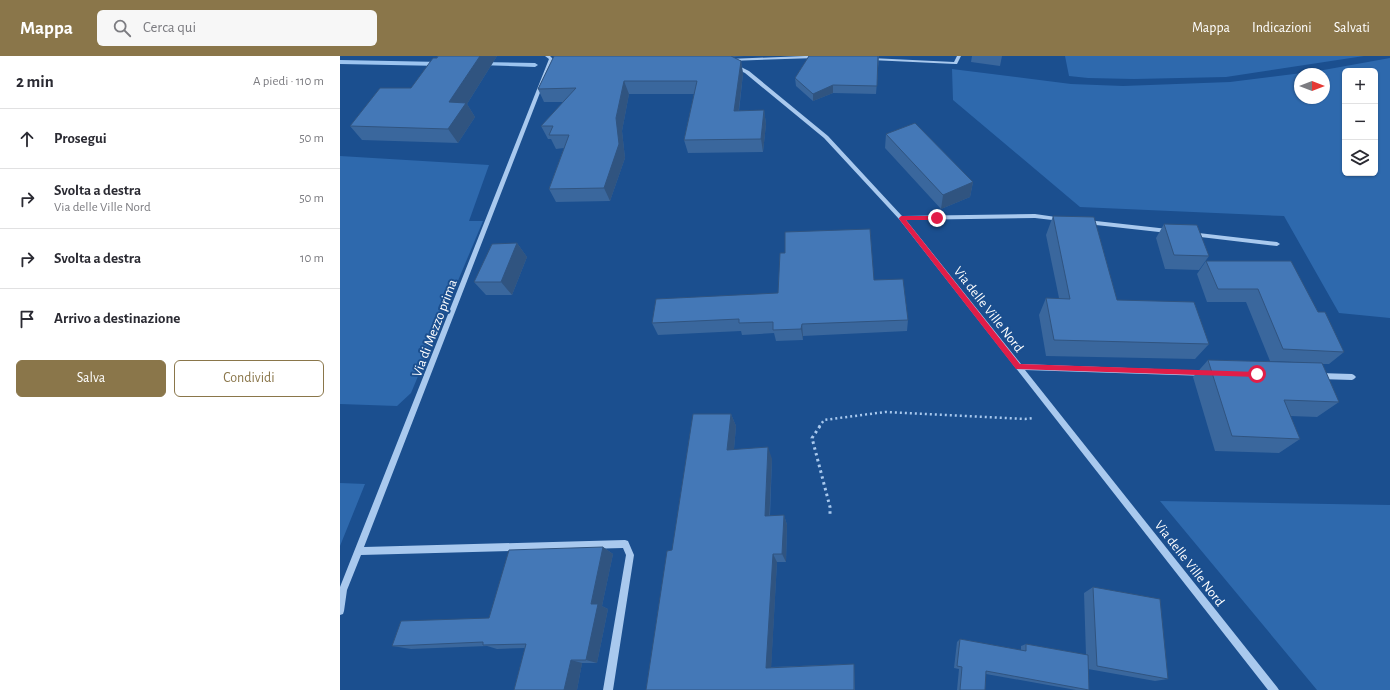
<!DOCTYPE html>
<html lang="it">
<head>
<meta charset="utf-8">
<style>
	:root { --surface:#fff; --page:#f7f7f7; --text:#2b2b33; --muted:#7c7c81; --line:#e1e1e2; --accent:#8a764a }
	body { margin:0; font-family:"Alegreya Sans",sans-serif; background:var(--page); color:var(--text) }
	.controls { position:absolute; right:12px; top:12px; display:grid; overflow:hidden; border-radius:6px; box-shadow:0 1px 3px #0004 }
	.controls button { width:36px; height:36px; display:grid; place-items:center; padding:0; border:0; border-bottom:1px solid var(--line); background:var(--surface); color:var(--text); font:20px sans-serif }
	.compass { position:absolute; left:954px; top:12px; width:36px; height:36px; border-radius:50%; background:var(--surface); box-shadow:0 1px 3px #0004; rotate:90deg }
	.stop { position:absolute; width:12px; height:12px; margin:-9px; border:3px solid #e11d48; border-radius:50%; background:#fff }
	.stop.end { background:#e11d48; border-color:#fff; box-shadow:0 1px 4px #0008 }
	.list { margin:0; padding:0; list-style:none }
	h2 { display:flex; justify-content:space-between; align-items:center; height:52px; margin:0; padding:0 16px; font-size:17px }
	h2 small { font-size:13px; font-weight:400; color:var(--muted) }
	.list li { display:grid; grid-template-columns:26px 1fr auto; gap:12px; align-items:center; box-sizing:border-box; height:60px; padding:0 16px; border-top:1px solid var(--line) }
	.list b { display:block; font-size:15px; white-space:nowrap }
	.list p { margin:0; font-size:13px; white-space:nowrap; color:var(--muted) }
	.list em { font-size:13px; font-style:normal; color:var(--muted) }
	.actions { display:flex; gap:8px; padding:12px 16px }
	.actions a { flex:1; padding:9px 0; border:1px solid var(--accent); border-radius:6px; text-align:center; font-size:14px; color:var(--accent) }
	.actions .main { background:var(--accent); color:#fff }
	.icon { flex:none; width:22px; height:22px; fill:none; stroke:currentColor; stroke-width:2; stroke-linecap:round; stroke-linejoin:round }
	.map { position:relative; flex:none; width:1050px; height:634px; overflow:hidden }
	header { display:flex; align-items:center; gap:24px; box-sizing:border-box; height:56px; padding:0 20px; background:var(--accent); color:#fff }
	header strong { font-size:19px }
	nav { display:flex; gap:22px; margin-inline-start:auto; font-size:14px }
	.search { width:280px; height:36px; background:var(--page); display:flex; align-items:center; gap:10px; box-sizing:border-box; padding:0 14px; border-radius:6px; color:var(--muted); font-size:15px }
	main { display:flex }
	aside { flex:1; background:var(--surface) }
	.map>svg:first-child { display:block }
	.green { fill:#2e69ad; fill-rule:evenodd }
	.lines { fill:none; stroke-linecap:round; stroke-linejoin:round }
	.stream { fill:#9cc4f0; fill-rule:evenodd }
	.path-far1 { stroke:#a9c9ee; stroke-width:2.5; stroke-dasharray:2 3; stroke-linecap:butt }
	.path { stroke:#a9c9ee; stroke-width:3; stroke-dasharray:2.5 3.5; stroke-linecap:butt }
	.minor { fill:#a9c9ee; fill-rule:evenodd }
	.wall { fill:#3a679d }
	.shaded-wall { fill:#305480 }
	.building { fill:#4478b7; stroke:#305480 }
	.route { fill:#e11d48 }
	.labels { text-anchor:middle; stroke-width:4; stroke-linejoin:round; paint-order:stroke }
	.street-label { font-size:14px; fill:#fff; stroke:#1b4f8f }
</style>
</head>
<body>
<header>
<strong>Mappa</strong>
<div class="search"><svg class="icon" aria-label="search" viewBox="0 0 24 24"><circle cx="10" cy="10" r="6"/><path d="M15 15l6 6"/></svg>Cerca qui</div>
<nav><a>Mappa</a><a>Indicazioni</a><a>Salvati</a></nav>
</header>
<main>
<aside>
<h2>2 min<small>A piedi · 110 m</small></h2>
<ul class="list">
<li><svg class="icon" aria-label="ahead" viewBox="0 0 24 24"><path d="M12 20V5M6 11l6-6 6 6"/></svg><div><b>Prosegui</b></div><em>50 m</em></li>
<li><svg class="icon" aria-label="right" viewBox="0 0 24 24"><path d="M7 20v-9h11M14 6l5 5-5 5"/></svg><div><b>Svolta a destra</b><p>Via delle Ville Nord</p></div><em>50 m</em></li>
<li><svg class="icon" aria-label="right" viewBox="0 0 24 24"><path d="M7 20v-9h11M14 6l5 5-5 5"/></svg><div><b>Svolta a destra</b></div><em>10 m</em></li>
<li><svg class="icon" aria-label="arrive" viewBox="0 0 24 24"><path d="M6 21V4h12l-3 4 3 4H6"/></svg><div><b>Arrivo a destinazione</b></div></li>
</ul>
<div class="actions"><a class="main">Salva</a><a>Condividi</a></div>
</aside>
<div class="map">
<svg width="1050" height="634" viewBox="0 0 1050 634">
	<rect width="100%" height="100%" fill="#1b4f8f"/>
	<path class="green" d="M 725,0 L 1024,0 L 886,21 L 794,23 L 748,22 L 729,20 Z
		M 1050,2 L 1050,262 L 999,257 L 944,160 L 740,151 L 613,44 L 612,13 L 731,28 L 783,30 L 890,26 L 978,15 ZM 1005,15 L 1035,15 L 1035,117 L 1005,117 ZM 960,18 L 984,18 L 984,42 L 960,42 Z
		M 0,100 L 149,109 L 129,165 L 143,165 L 71,337 L 57,350 L 0,348 Z
		M 0,427 L 25,428 L 0,490 Z
		M 820,445 L 1050,449 L 1050,634 L 977,634 Z"/>
	<g class="lines">
		<path class="stream" d="M 0,4 L 102,6 L 105,8 L 102,10 L 0,8 Z
			M 140,6 L 195,7 L 198,9 L 195,11 L 138,9 L 138,7 Z"/>
		<path class="path-far1" d="M 479,371 L 484,364 L 545,356 L 685,363 L 694,362"/>
		<path class="path" d="M 480,370 L 472,382 L 490,451 L 490,461"/>
		<path class="minor" d="M 205,0 L 210,0 L 213,3 L 24,491 L 285,484 L 288,485 L 294,499 L 273,634 L 263,634 L 286,499 L 283,492 L 21,499 L 7,534 L 4,555 L 3,558 L 0,559 L 0,531 L 209,3 Z
			M 465,0 L 478,0 L 478,1 L 476,2 L 389,5 L 387,4 L 389,3 Z
			M 617,0 L 621,0 L 617,8 L 615,8 L 531,4 L 529,3 L 531,2 L 614,6 Z
			M 393,9 L 397,9 L 409,15 L 488,80 L 562,160 L 695,158 L 723,162 L 723,164 L 721,165 L 695,162 L 566,164 L 681,308 L 868,315 L 870,317 L 868,319 L 866,320 L 685,314 L 937,631 L 939,634 L 928,634 L 559,163 L 484,82 L 405,17 L 393,11 Z
			M 747,164 L 828,173 L 831,175 L 828,177 L 747,168 L 744,166 Z
			M 850,176 L 937,186 L 940,188 L 937,190 L 852,180 L 849,178 Z
			M 979,317 L 1012,318 L 1014,319 L 1016,321 L 1014,323 L 1012,324 L 979,323 L 977,322 L 975,320 L 977,318 Z"/>
	</g>
	<path class="wall" d="M 98,0 L 157,0 L 127,48 L 135,61 L 118,87 L 22,84 L 10,70 L 71,32 Z
		M 214,0 L 404,0 L 392,1 L 401,5 L 403,18 L 399,55 L 424,54 L 426,68 L 423,96 L 348,97 L 344,84 L 354,38 L 289,38 L 282,75 L 285,102 L 270,145 L 216,146 L 209,133 L 224,92 L 216,93 L 211,83 L 208,83 L 201,70 L 224,46 L 204,46 L 198,33 Z
		M 469,0 L 539,0 L 536,38 L 493,37 L 473,45 L 456,30 L 455,22 Z
		M 632,0 L 662,0 L 660,10 L 631,6 Z
		M 546,78 L 633,126 L 630,141 L 601,153 L 545,92 Z
		M 713,160 L 777,244 L 869,288 L 855,303 L 706,300 L 699,259 L 706,242 L 719,242 L 706,179 Z
		M 824,168 L 869,200 L 859,214 L 825,213 L 816,182 Z
		M 177,187 L 187,201 L 172,239 L 146,239 L 134,226 Z
		M 866,205 L 978,256 L 1004,296 L 989,308 L 982,308 L 999,346 L 977,361 L 950,360 L 960,383 L 939,397 L 875,395 L 853,321 L 868,304 L 977,307 L 930,305 L 906,246 L 867,246 L 857,218 Z
		M 534,224 L 568,264 L 567,275 L 463,280 L 463,284 L 436,285 L 434,277 L 402,279 L 401,275 L 318,279 L 312,267 L 438,237 Z
		M 391,358 L 396,370 L 394,393 L 432,403 L 430,460 L 444,459 L 447,469 L 446,506 L 437,506 L 431,611 L 514,608 L 515,634 L 306,634 L 332,494 Z
		M 263,491 L 273,498 L 262,550 L 268,553 L 257,607 L 242,607 L 237,634 L 174,634 L 185,592 L 157,593 L 147,590 L 71,593 L 52,590 L 149,562 Z
		M 753,531 L 828,623 L 815,625 L 748,613 L 749,634 L 736,634 L 646,618 L 645,634 L 617,634 L 619,613 L 614,612 L 617,586 L 620,583 L 681,595 L 681,590 L 686,588 L 746,599 L 744,537 Z"/>
	<path class="shaded-wall" d="M 140,0 L 157,0 L 127,48 L 135,61 L 118,87 L 108,73 L 109,46 Z
		M 401,5 L 403,18 L 397,68 L 394,55 Z
		M 284,25 L 289,38 L 282,75 L 285,102 L 270,145 L 264,132 L 276,62 Z
		M 493,29 L 493,37 L 473,45 L 473,38 Z
		M 424,54 L 426,68 L 423,96 L 421,83 Z
		M 633,126 L 630,141 L 601,153 L 603,139 Z
		M 177,187 L 187,201 L 172,239 L 161,226 Z
		M 462,268 L 463,280 L 463,284 L 461,273 Z
		M 391,358 L 396,370 L 393,405 L 387,394 Z
		M 428,391 L 432,403 L 429,469 L 425,460 Z
		M 444,459 L 447,469 L 446,506 L 442,498 Z
		M 263,491 L 273,498 L 262,550 L 268,553 L 257,607 L 246,604 L 251,548 Z
		M 433,498 L 437,506 L 431,615 L 426,612 Z
		M 231,604 L 242,607 L 237,634 L 224,634 Z"/>
	<path class="building" d="M 98,0 L 140,0 L 109,46 L 126,47 L 108,73 L 10,70 L 40,32 L 71,32 L 93,2 L 97,2 Z
		M 214,0 L 391,0 L 401,5 L 394,55 L 424,54 L 421,83 L 344,84 L 357,25 L 284,25 L 276,62 L 279,88 L 264,132 L 209,133 L 229,79 L 209,79 L 213,70 L 201,70 L 236,32 L 198,33 Z
		M 469,0 L 538,0 L 537,30 L 493,29 L 473,38 L 455,22 Z
		M 575,67 L 633,126 L 603,139 L 546,78 Z
		M 713,160 L 754,161 L 777,244 L 854,246 L 869,288 L 714,284 L 706,242 L 730,243 Z
		M 824,168 L 857,169 L 869,200 L 834,199 Z
		M 530,173 L 534,224 L 563,223 L 568,264 L 462,268 L 461,273 L 433,274 L 433,266 L 399,267 L 399,263 L 312,267 L 316,243 L 438,237 L 440,197 L 445,197 L 445,176 Z
		M 177,187 L 161,226 L 134,226 L 152,188 Z
		M 866,205 L 951,205 L 978,256 L 985,256 L 1004,296 L 943,293 L 918,233 L 878,233 Z
		M 868,304 L 982,307 L 999,346 L 944,344 L 960,383 L 892,380 Z
		M 353,358 L 391,358 L 387,394 L 428,391 L 425,460 L 444,459 L 442,498 L 433,498 L 426,612 L 514,608 L 514,634 L 306,634 L 327,495 L 332,494 Z
		M 263,491 L 251,548 L 258,548 L 246,604 L 231,604 L 224,634 L 174,634 L 186,588 L 143,589 L 143,586 L 52,590 L 61,565 L 149,562 L 169,494 Z
		M 753,531 L 820,543 L 828,623 L 757,610 Z
		M 620,583 L 686,595 L 686,588 L 748,599 L 749,634 L 646,615 L 645,634 L 620,634 L 622,611 L 617,610 Z"/>
	<path class="route" d="M 561,160 L 599,160 L 599,163 L 597,164 L 566,164 L 680,308 L 917,316 L 920,318 L 917,321 L 676,313 L 559,163 L 559,162 Z"/>
	<g class="labels">
		<g class="street-label">
			<text transform="translate(649 253) rotate(52)" y="5">Via delle Ville Nord</text>
			<text transform="translate(94 272) rotate(-69)" y="5">Via di Mezzo prima</text>
			<text transform="translate(850 507) rotate(52)" y="5">Via delle Ville Nord</text>
		</g>
	</g>
</svg>
<div class="controls">
<button>+</button>
<button>−</button>
<button><svg class="icon" aria-label="layers" viewBox="0 0 24 24"><path d="M12 4l9 5-9 5-9-5zM3 14l9 5 9-5"/></svg></button>
</div>
<svg class="compass" viewBox="-18 -18 36 36"><path d="M0-13l5 13h-10z" fill="#e53935"/><path d="M0 13l5-13h-10z" fill="#7c7c81"/></svg>
<div class="stop" style="left:917px;top:318px"></div>
<div class="stop end" style="left:597px;top:162px"></div>
</div>
</main>
</body>
</html>
